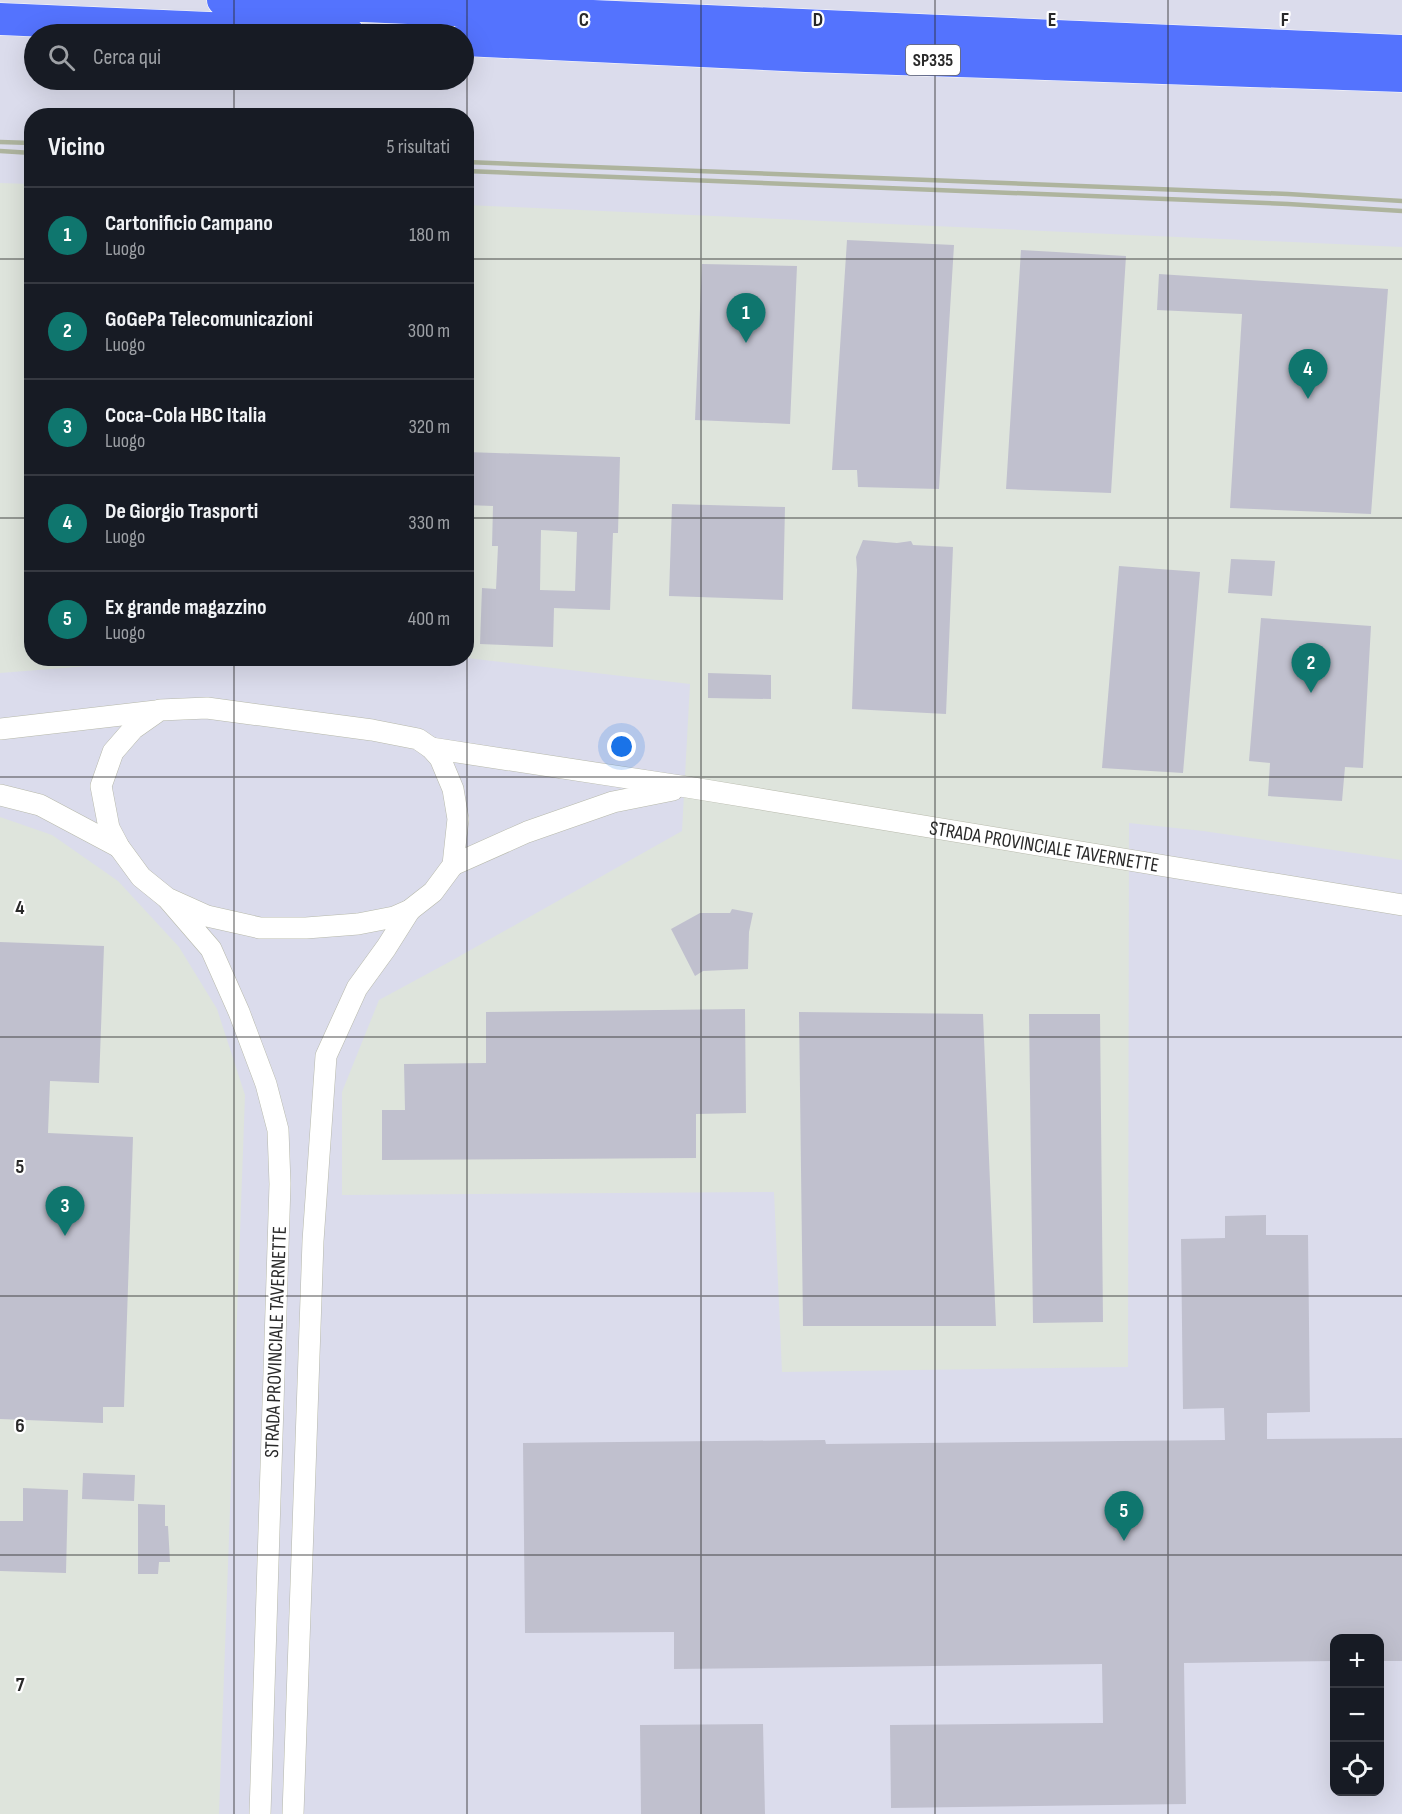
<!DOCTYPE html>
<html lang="it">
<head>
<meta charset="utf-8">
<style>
	:root { --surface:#171b24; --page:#242831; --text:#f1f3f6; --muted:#9ea1a6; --line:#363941; --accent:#0f766e }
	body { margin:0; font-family:"Sofia Sans Condensed",sans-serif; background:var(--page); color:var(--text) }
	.controls { position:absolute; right:18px; bottom:18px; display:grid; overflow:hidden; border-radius:12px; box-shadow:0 6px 24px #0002 }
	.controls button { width:54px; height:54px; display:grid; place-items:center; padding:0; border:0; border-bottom:2px solid var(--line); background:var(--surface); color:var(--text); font:30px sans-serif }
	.you { position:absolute; left:622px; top:747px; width:21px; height:21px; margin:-15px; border:4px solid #fff; border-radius:50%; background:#1a73e8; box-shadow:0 0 0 9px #1a73e833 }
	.badge { display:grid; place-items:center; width:39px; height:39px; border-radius:50%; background:var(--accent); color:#fff; font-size:20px; font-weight:700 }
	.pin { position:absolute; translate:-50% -50px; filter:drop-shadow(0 2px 3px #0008) }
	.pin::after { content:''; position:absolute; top:32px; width:21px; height:18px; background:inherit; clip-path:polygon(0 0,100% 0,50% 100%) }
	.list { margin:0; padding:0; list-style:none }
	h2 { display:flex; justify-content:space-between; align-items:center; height:78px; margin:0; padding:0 24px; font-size:26px }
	h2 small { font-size:20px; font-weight:400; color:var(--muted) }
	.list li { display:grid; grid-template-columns:39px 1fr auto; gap:18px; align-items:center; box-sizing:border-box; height:96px; padding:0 24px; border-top:2px solid var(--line) }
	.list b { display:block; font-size:22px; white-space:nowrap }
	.list p { margin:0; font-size:20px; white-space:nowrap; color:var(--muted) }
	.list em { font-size:20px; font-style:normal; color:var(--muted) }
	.icon { flex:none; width:33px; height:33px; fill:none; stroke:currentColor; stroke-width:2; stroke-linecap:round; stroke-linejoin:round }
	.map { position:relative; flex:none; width:1402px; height:1814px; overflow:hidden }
	.search { position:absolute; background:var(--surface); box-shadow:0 6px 24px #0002; left:24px; top:24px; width:450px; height:66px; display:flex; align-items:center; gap:15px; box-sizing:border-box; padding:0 21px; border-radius:33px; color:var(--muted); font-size:22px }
	.panel { position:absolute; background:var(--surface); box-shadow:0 6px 24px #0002; left:24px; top:108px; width:450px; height:558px; border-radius:24px }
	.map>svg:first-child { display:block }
	.industrial { fill:#dee4dc }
	.building { fill:#c0c0ce; fill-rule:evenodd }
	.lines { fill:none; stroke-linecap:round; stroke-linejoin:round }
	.minor-casing { stroke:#b7b9ab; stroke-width:22 }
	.highway-casing { stroke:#fff; stroke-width:33 }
	.minor { stroke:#fff; stroke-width:21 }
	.highway { stroke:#5473fe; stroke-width:32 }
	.rail { stroke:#aeb49e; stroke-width:4.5 }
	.grid { fill:none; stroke:#292929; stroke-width:1.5; stroke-opacity:0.55 }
	.labels { text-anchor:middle; stroke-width:4.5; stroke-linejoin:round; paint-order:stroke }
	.shield { fill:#fff; stroke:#696969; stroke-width:1.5 }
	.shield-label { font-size:18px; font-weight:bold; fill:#292929 }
	.street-label { font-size:20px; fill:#292929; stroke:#fff }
	.grid-label { font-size:20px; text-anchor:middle; font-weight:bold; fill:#292929; stroke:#fff; stroke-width:4.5; stroke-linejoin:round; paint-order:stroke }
</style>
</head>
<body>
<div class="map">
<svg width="1402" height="1814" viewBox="0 0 1402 1814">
	<rect width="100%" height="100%" fill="#dbdcec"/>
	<path class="industrial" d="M 0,183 L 31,184 L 32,658 L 177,659 L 0,673 Z
		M 467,205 L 1402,247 L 1402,860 L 1203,831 L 1129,823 L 1128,1367 L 782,1372 L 774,1192 L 342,1195 L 342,1092 L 379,1000 L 451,961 L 682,831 L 690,684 L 467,658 Z
		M 216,659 L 352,659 L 352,666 Z
		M 0,817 L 52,835 L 118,881 L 179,947 L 217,1009 L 245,1095 L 219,1814 L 0,1814 Z"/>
	<path class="building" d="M 847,240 L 954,245 L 939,489 L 858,487 L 857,470 L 832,470 Z
		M 1021,250 L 1126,256 L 1111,493 L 1006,489 Z
		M 702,264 L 797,266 L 790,424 L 695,420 Z
		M 1159,274 L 1388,289 L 1371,514 L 1230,508 L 1242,314 L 1157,310 Z
		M 466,452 L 620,457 L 618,533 L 613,533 L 610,610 L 554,608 L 553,647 L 480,644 L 482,588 L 496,589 L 498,546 L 492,546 L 493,506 L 466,505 ZM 541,530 L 577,532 L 575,591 L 540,590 Z
		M 672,504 L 785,507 L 783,600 L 669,596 Z
		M 863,540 L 897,543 L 911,541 L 913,545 L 953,547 L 946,714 L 852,709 L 857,570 L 856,557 Z
		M 1231,559 L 1275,561 L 1272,596 L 1228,593 Z
		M 1119,566 L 1200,572 L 1183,773 L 1102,768 Z
		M 1261,618 L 1371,626 L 1363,768 L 1345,767 L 1342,801 L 1268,796 L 1270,763 L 1249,761 Z
		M 708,673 L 771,675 L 771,699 L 708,698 Z
		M 732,909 L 753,913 L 749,932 L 748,969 L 703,971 L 695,976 L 671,929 L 700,913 L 730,913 Z
		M 0,942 L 104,946 L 99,1083 L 50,1081 L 48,1133 L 133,1137 L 124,1407 L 103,1407 L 103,1423 L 0,1419 Z
		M 745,1009 L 746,1113 L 696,1114 L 696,1158 L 382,1160 L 382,1110 L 405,1110 L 404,1064 L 486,1063 L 486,1012 Z
		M 799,1012 L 983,1014 L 996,1326 L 803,1326 Z
		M 1029,1014 L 1100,1014 L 1103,1322 L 1033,1323 Z
		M 1266,1215 L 1266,1235 L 1308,1235 L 1310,1412 L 1267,1413 L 1267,1439 L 1402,1438 L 1402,1661 L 1380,1661 L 1380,1638 L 1335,1638 L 1335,1661 L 1184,1663 L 1186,1804 L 891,1808 L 890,1725 L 1103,1723 L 1102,1664 L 674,1669 L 674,1632 L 525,1633 L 523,1443 L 825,1440 L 826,1444 L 1225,1440 L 1224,1408 L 1183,1409 L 1181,1239 L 1225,1238 L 1225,1216 Z
		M 83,1473 L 135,1475 L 134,1501 L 82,1499 Z
		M 23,1488 L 68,1490 L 66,1573 L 0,1571 L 0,1521 L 23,1521 Z
		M 138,1504 L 165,1505 L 165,1526 L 168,1526 L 170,1562 L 159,1562 L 158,1574 L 138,1574 Z
		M 763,1724 L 765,1814 L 641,1814 L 640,1725 Z"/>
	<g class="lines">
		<defs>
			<g id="minor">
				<path d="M 0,729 L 156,711"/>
				<path id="s1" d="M 431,748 L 687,787 L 1402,905"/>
				<path d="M 0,795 L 40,805 L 119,847"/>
				<path d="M 453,865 L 527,832 L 613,802 L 673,790"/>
				<path d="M 167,898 L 207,916 L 260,928 L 306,928 L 358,924 L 394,917 L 410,910 L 433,892 L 453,865 L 458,819 L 453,789 L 440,758 L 431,748 L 418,739 L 372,730 L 207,708 L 160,710 L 133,729 L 113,752 L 101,786 L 109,828 L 119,847 L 141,877 L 167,898 L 211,949 L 239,1012 L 266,1084 L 278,1130 L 280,1184 L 260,1814"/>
				<path d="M 293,1814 L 313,1241 L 326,1056 L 357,988 L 386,948 L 410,910"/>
			</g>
			<path id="highway" d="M 223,0 L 1402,51
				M 0,19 L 349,34
				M 464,40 L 806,56 L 1402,76"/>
		</defs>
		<use href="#minor" class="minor-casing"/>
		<use href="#highway" class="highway-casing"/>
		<use href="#minor" class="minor"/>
		<use href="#highway" class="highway"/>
		<path class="rail" d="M 0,142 L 32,143
			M 0,151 L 32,153
			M 466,162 L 1288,194 L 1402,201
			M 466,171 L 1288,204 L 1402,211"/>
	</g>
	<path class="grid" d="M 234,0 L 234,34M 467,0 L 467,1814M 701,0 L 701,1814M 935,0 L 935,1814M 1168,0 L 1168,1814M 234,80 L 234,116M 0,259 L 32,259M 466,259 L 1402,259M 0,518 L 32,518M 466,518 L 1402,518M 234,658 L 234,1814M 0,777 L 1402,777M 0,1037 L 1402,1037M 0,1296 L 1402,1296M 0,1555 L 1402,1555"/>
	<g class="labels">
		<rect class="shield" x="906" y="45" width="54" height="30" rx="4.5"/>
		<g class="shield-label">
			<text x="933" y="66">SP335</text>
		</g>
		<g class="street-label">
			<text dy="7" stroke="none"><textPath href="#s1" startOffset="621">STRADA PROVINCIALE TAVERNETTE</textPath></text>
			<text transform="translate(275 1342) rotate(-88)" y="7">STRADA PROVINCIALE TAVERNETTE</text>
		</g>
	</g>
	<g class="grid-label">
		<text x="584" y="26">C</text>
		<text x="818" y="26">D</text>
		<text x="1052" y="26">E</text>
		<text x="1285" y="26">F</text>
		<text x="20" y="914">4</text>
		<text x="20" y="1173">5</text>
		<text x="20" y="1432">6</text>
		<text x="20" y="1691">7</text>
	</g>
</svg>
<div class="controls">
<button>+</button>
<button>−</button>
<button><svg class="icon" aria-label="locate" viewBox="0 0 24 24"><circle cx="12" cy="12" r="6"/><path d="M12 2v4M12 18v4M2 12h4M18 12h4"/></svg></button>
</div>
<div class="you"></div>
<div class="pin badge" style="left:746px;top:343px">1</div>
<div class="pin badge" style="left:1311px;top:693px">2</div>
<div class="pin badge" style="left:65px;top:1236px">3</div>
<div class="pin badge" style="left:1308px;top:399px">4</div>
<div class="pin badge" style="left:1124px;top:1541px">5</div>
<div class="search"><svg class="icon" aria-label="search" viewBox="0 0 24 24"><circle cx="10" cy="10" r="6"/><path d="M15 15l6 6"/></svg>Cerca qui</div>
<section class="panel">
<h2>Vicino<small>5 risultati</small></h2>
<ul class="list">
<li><span class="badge">1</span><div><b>Cartonificio Campano</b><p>Luogo</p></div><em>180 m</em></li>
<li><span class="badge">2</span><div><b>GoGePa Telecomunicazioni</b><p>Luogo</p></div><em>300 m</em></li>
<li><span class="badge">3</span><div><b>Coca-Cola HBC Italia</b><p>Luogo</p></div><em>320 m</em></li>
<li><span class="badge">4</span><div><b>De Giorgio Trasporti</b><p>Luogo</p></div><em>330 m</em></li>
<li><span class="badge">5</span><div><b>Ex grande magazzino</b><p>Luogo</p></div><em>400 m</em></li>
</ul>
</section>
</div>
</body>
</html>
